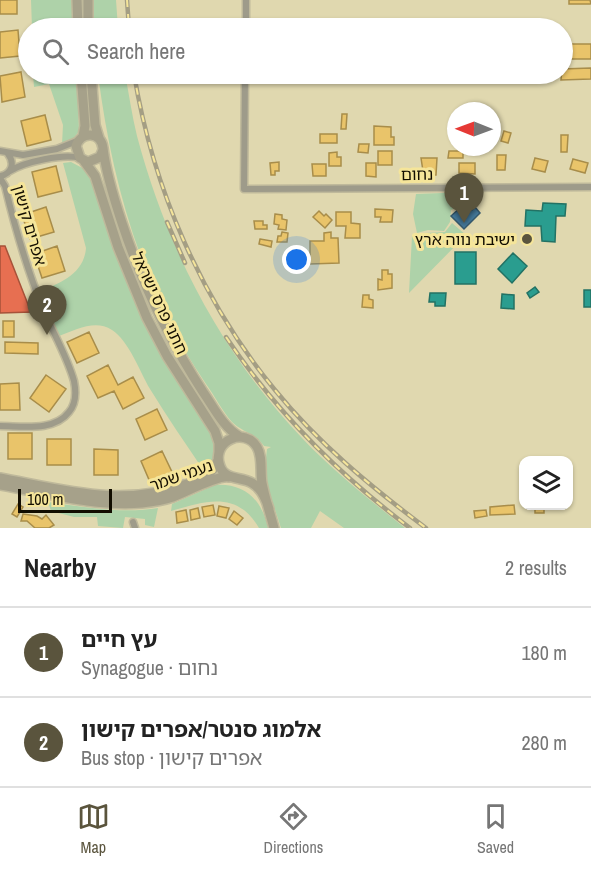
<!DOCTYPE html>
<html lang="en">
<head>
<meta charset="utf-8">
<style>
	:root { --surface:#fff; --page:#f2f2f2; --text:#222; --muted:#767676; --line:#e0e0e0; --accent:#5a543d }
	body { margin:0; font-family:"Archivo Narrow","Noto Sans Hebrew",sans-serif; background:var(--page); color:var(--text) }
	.controls { position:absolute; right:18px; bottom:18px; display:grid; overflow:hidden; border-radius:12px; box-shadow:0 2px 4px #0004 }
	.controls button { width:54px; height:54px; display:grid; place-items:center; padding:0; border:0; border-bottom:2px solid var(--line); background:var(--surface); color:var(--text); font:30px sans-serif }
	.compass { position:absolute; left:447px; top:102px; width:54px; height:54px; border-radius:50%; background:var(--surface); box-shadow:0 2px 4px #0004; rotate:271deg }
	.scale { position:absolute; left:18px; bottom:15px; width:94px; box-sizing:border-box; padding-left:6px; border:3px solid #120d00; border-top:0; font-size:16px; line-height:21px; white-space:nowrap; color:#120d00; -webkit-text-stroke:4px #f5e59a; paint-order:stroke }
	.you { position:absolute; left:297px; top:260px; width:21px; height:21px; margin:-15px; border:4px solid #fff; border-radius:50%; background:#1a73e8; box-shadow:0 0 0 9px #1a73e833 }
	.badge { display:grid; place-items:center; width:39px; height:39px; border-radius:50%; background:var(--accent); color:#fff; font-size:20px; font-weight:700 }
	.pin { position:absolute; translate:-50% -50px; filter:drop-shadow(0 2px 3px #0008) }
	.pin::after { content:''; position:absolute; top:32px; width:21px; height:18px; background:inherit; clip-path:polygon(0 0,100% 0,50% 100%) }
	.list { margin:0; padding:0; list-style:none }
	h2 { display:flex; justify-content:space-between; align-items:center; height:78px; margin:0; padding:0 24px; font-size:26px }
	h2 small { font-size:20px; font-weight:400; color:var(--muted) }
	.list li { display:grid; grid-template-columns:39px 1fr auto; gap:18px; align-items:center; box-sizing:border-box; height:90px; padding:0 24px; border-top:2px solid var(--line) }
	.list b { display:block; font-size:22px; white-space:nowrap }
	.list p { margin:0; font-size:20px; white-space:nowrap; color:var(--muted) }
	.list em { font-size:20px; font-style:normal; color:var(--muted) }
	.icon { flex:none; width:33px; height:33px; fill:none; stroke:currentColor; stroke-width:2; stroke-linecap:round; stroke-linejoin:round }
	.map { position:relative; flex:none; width:591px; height:528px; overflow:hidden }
	.search { position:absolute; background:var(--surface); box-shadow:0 2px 4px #0004; left:18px; right:18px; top:18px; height:66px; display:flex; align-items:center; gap:15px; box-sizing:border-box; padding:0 21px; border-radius:33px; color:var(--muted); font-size:22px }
	.sheet { height:258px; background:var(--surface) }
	nav { display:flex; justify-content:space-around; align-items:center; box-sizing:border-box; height:84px; border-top:2px solid var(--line); background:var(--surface); font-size:16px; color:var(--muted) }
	nav a { display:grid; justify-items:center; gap:3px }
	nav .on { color:var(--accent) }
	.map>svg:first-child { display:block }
	.green { fill:#aed2a9 }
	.homes { fill:#e9c46a; stroke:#a88d4a; stroke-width:1.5 }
	.shops { fill:#e76f51; stroke:#a75239; stroke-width:1.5 }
	.schools { fill:#2a9d8f; stroke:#237264; stroke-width:1.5 }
	.public { fill:#457b9d; stroke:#365a6e; stroke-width:1.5 }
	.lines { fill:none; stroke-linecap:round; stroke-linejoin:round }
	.street-casing { stroke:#bfb99b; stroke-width:9 }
	.secondary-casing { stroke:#bfb99b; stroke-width:12 }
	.street { stroke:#9e9b8a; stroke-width:6 }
	.secondary { stroke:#a6a18a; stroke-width:9 }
	.rail-casing { stroke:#a49e84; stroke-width:4.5 }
	.rail { stroke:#f5e59a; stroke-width:2; stroke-dasharray:7; stroke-linecap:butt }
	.poi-dot { fill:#5a543d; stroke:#f5e59a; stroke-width:2 }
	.labels { text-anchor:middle; stroke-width:6; stroke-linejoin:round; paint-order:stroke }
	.street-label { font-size:16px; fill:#120d00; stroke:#f5e59a }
	.poi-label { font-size:16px; fill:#120d00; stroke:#f5e59a; text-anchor:end }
</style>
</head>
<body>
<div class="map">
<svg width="591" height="528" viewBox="0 0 591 528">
	<rect width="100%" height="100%" fill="#e0d8af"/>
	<path class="green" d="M 31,0 L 73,0 L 73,28 L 32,28 Z
		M 93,0 L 116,0 L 118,28 L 94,28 Z
		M 33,74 L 77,74 L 79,131 L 74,138 L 62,144 L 63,125 L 49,84 L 34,87 Z
		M 98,74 L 125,74 C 129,94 132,116 137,136 C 167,249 221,353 302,438 C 333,471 370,500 405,528 L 344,528 L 320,511 L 311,528 L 281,528 L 264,476 L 267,449 L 271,447 L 264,446 C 255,433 242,432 232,422 C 222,411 215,396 206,384 C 143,292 112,184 98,74 Z
		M 71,162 L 88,171 L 92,177 C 111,244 135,311 172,372 C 184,393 198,413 212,433 C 216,448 216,460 204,471 C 186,444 167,417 150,389 C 140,372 129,341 112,330 C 95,319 76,330 59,336 L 39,292 C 60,283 84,274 86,248 L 63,163 Z
		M 467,192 L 467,203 L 451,210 L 450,222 L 444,231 L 428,230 L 417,233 L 413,214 L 416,194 Z
		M 452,223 L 466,235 L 409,293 L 412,236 L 425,233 L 445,232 Z
		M 215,485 C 245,483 262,500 268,528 L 259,528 C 237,490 205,501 171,511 L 172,504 Z
		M 48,502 C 85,507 122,514 158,508 L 154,527 L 145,525 L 145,519 L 125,517 L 123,528 L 98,526 L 97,517 L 74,517 L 51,511 Z"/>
	<path class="homes" d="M 0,0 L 17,0 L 17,14 L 0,14 Z
		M 569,0 L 590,0 L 591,4 L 569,4 Z
		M 18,30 L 20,56 L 0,58 L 0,32 Z
		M 562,44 L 591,44 L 591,59 L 562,59 Z
		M 591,68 L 591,79 L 561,80 L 562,69 Z
		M 21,72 L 25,97 L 2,102 L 0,76 Z
		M 342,114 L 347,114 L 346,129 L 341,129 Z
		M 45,115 L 51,140 L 27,146 L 21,121 Z
		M 374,126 L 391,127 L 391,137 L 394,137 L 394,145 L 374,145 Z
		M 504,131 L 511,133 L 508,143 L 501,141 Z
		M 320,134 L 337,134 L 337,143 L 320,143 Z
		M 561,135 L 568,135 L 567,152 L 561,152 Z
		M 359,144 L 369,144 L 368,153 L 358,152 Z
		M 378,151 L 392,151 L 392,165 L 378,165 Z
		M 449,151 L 463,151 L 463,158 L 448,158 Z
		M 337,152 L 337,157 L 341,157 L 341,166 L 329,166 L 329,153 Z
		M 497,155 L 506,155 L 505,170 L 497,170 Z
		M 421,158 L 437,158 L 436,175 L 426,175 L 427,171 L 423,171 Z
		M 535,158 L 548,161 L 545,172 L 532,169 Z
		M 573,159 L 588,163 L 585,173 L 570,169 Z
		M 279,162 L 279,171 L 275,171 L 275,175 L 271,175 L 270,163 Z
		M 366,163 L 376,163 L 376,177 L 366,176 Z
		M 459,163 L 475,163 L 475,174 L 459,173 Z
		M 312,164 L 326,164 L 326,176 L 313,176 Z
		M 56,166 L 62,191 L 38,197 L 32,172 Z
		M 46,207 L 54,232 L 30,239 L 22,215 Z
		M 375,209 L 393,210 L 392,222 L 380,222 L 381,217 L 375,217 Z
		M 319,211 L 324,216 L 326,214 L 332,220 L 325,228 L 313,217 Z
		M 336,212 L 351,212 L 351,223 L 360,224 L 360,238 L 345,238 L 346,226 L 336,226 Z
		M 275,214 L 282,215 L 282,219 L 287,220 L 286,230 L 278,229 L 279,225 L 274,224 Z
		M 254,221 L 263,221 L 263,225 L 267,225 L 267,229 L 255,229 Z
		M 282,232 L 288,233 L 287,242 L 277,242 L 278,236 L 281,236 Z
		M 331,232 L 331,238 L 338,238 L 339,263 L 310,264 L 310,241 L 324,241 L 324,233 Z
		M 260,239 L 272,241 L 271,247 L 259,244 Z
		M 57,246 L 65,271 L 42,278 L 34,254 Z
		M 382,270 L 388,270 L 388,274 L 392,274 L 392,288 L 378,290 L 378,279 L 382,280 Z
		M 363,295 L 369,295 L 369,299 L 373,300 L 373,308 L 362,307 Z
		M 3,321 L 14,321 L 14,337 L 3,337 Z
		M 89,332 L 99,353 L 77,363 L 67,342 Z
		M 5,342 L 38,343 L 38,354 L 5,353 Z
		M 108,365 L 118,385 L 133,377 L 144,398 L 123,409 L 114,391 L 98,398 L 87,376 Z
		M 46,375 L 66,389 L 49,412 L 30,398 Z
		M 19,383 L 20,410 L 0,410 L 0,384 Z
		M 157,409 L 167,430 L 145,440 L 136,419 Z
		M 8,433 L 32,433 L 32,459 L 8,459 Z
		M 47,439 L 71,439 L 71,465 L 47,465 Z
		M 94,449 L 118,450 L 118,475 L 94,475 Z
		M 162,451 L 172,472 L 150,482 L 141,461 Z
		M 18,504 L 23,507 L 17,517 L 12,514 Z
		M 213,505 L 215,515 L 204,517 L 202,507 Z
		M 514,505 L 515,514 L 490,515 L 490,507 Z
		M 219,506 L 229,508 L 226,518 L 217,516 Z
		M 535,506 L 544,506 L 544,513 L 535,513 Z
		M 198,508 L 200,518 L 191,520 L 190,510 Z
		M 186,510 L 188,521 L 177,523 L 176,512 Z
		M 486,510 L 487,516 L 475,518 L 474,511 Z
		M 234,511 L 243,518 L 237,525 L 229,519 Z
		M 23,514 L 37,516 L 42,519 L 46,515 L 54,525 L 49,528 L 35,528 L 27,521 L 21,521 Z"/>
	<path class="shops" d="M 0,246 L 5,246 L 31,312 L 0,313 Z"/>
	<path class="schools" d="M 543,203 L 566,204 L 565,216 L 556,216 L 555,242 L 542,241 L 541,226 L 525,226 L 526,210 L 542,211 Z
		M 455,252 L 476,252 L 476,284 L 455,284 Z
		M 513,253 L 527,266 L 512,283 L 498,269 Z
		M 535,287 L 539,292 L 530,298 L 527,293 Z
		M 584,290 L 591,290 L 591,307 L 584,307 Z
		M 430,293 L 446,293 L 445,306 L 435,306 L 435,302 L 429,302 Z
		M 502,294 L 514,295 L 514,309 L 501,308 Z"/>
	<path class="public" d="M 469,207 L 472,210 L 475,207 L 480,213 L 464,229 L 451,216 L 460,208 L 465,212 Z"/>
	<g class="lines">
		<defs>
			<path id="street" d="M 246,28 L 246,0
				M 245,74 L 244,189 L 591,187
				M 0,151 L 23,155 L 57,149 L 77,141
				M 10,171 C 24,162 64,153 80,158
				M 0,176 C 12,174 15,163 8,154
				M 0,178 L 5,186 C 15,228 27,269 43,309 C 53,333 67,356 74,381 C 76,391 76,404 69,412 C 54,432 22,426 0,426
				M 133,522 L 135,528"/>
			<path id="secondary" d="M 77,0 L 78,28
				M 88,0 L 88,28
				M 81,74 L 85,126 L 83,136
				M 91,74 L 95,125 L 99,138
				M 103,150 L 100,157 L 88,162 L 80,158 L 76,146 C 81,131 101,131 103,148 C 106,174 114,199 122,223 C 142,284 168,338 203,392 C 214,408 223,427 240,437
				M 84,161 L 95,176 L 118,247 L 147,318 L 167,356 L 215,431 L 219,443 L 219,453
				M 0,478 C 64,490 124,508 187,484 C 201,479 213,475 218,460
				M 0,485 C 46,493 95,507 142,503 C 152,502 164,500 173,497 C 186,492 218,475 229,477
				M 269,509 C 266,499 261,488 252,483 C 239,476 223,481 219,463 C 213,440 245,427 257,447 C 263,457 260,472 262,483 C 265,498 270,513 274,528"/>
		</defs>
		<use href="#street" class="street-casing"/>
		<use href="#secondary" class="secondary-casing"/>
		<use href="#street" class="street"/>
		<use href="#secondary" class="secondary"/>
		<defs>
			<path id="rail" d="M 127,0 L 129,28
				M 134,74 C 153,188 201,300 275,390 C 318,443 371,487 426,528
				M 167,222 L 185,263
				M 226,337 C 276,412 337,473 410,528"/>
		</defs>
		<use href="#rail" class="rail-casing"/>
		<use href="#rail" class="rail"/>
	</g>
	<circle class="poi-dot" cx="527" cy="239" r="6"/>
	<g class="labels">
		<g class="street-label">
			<text transform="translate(417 174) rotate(-1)" y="6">נחום</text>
			<text transform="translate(30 225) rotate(74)" y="6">אפרים קישון</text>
			<text transform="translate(160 303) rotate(65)" y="6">חתני פרס ישראל</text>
			<text transform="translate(181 475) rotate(-19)" y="6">נעמי שמר</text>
		</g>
		<g class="poi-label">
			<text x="515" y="245">ישיבת נווה ארץ</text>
		</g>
	</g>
</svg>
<div class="controls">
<button><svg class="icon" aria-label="layers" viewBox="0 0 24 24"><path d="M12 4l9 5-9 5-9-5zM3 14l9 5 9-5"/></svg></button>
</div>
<svg class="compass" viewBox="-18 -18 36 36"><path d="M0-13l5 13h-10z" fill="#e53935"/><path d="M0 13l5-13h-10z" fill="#767676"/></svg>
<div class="scale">100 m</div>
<div class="you"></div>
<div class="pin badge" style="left:464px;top:223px">1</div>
<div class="pin badge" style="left:47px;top:335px">2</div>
<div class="search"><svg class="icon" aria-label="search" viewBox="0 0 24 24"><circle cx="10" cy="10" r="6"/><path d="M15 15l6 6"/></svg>Search here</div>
</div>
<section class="sheet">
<h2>Nearby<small>2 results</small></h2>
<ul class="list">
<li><span class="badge">1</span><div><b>עץ חיים</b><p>Synagogue · נחום</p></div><em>180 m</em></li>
<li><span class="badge">2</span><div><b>אלמוג סנטר/אפרים קישון</b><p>Bus stop · אפרים קישון</p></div><em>280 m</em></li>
</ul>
</section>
<nav>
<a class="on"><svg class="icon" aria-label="map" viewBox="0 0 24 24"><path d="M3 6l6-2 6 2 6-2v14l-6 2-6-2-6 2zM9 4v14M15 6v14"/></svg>Map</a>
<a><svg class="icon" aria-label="directions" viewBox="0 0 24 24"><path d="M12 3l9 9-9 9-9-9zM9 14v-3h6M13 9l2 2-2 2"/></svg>Directions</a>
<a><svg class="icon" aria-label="saved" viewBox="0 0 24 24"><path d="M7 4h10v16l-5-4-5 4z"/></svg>Saved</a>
</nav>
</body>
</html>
